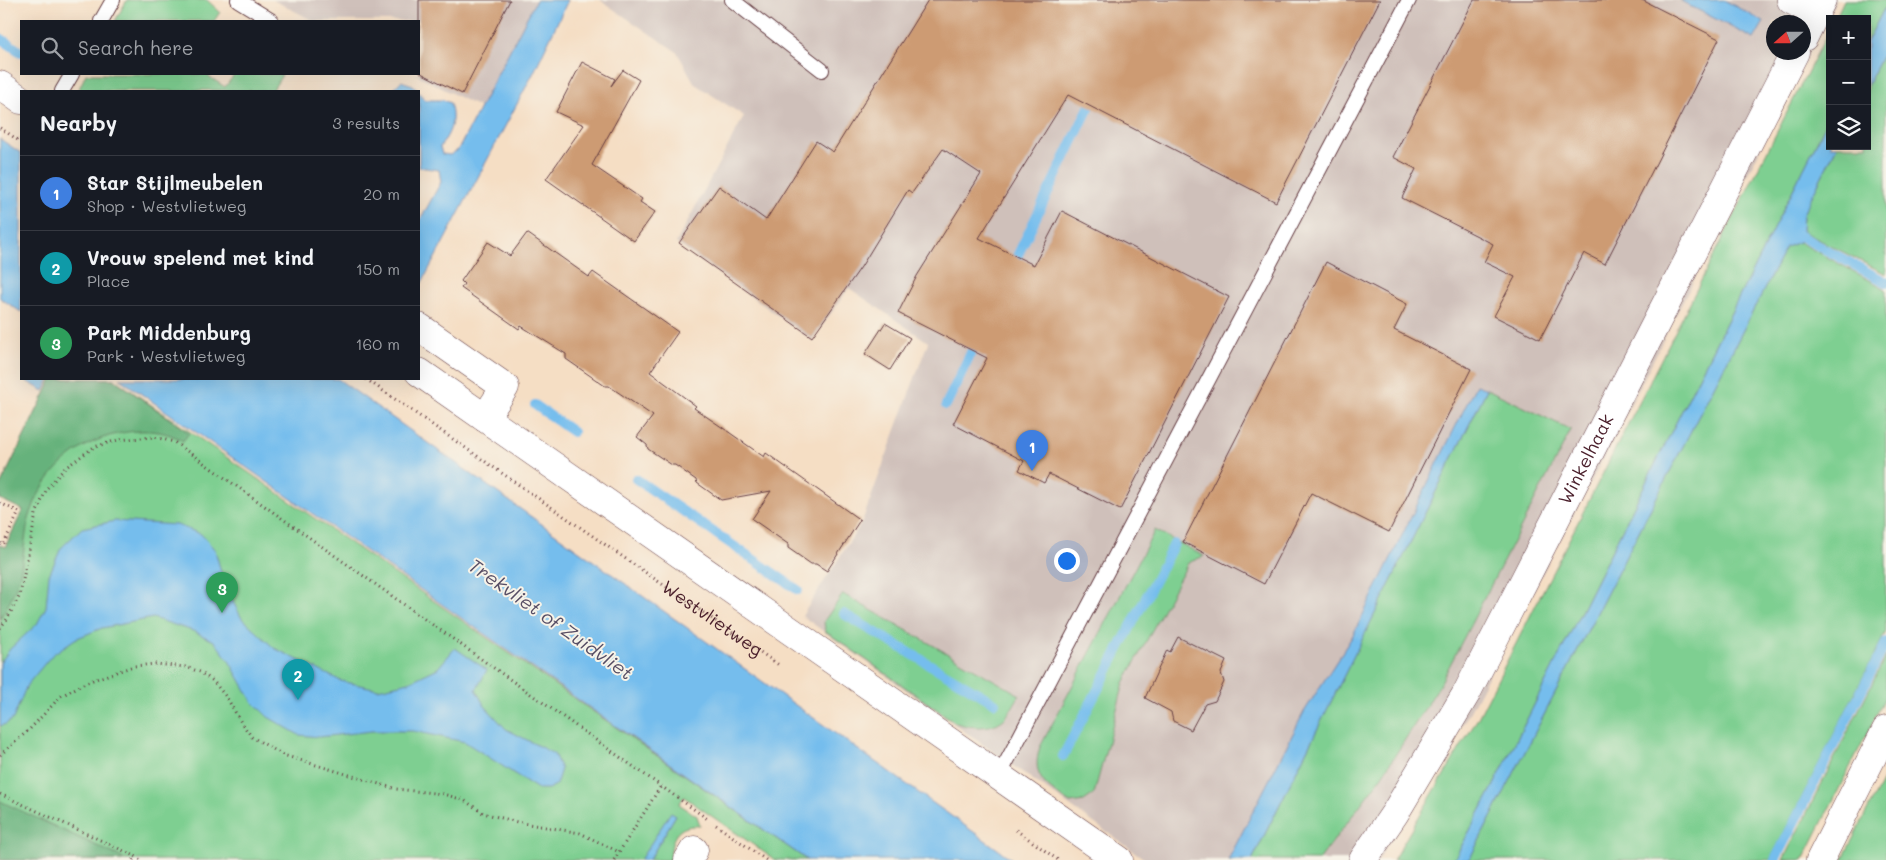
<!DOCTYPE html>
<html lang="en">
<head>
<meta charset="utf-8">
<style>
	:root { --surface:#171b24; --page:#20242c; --text:#f1f3f6; --muted:#9ea1a6; --line:#363941; --accent:#0f766e }
	body { margin:0; font-family:Mali,sans-serif; background:var(--page); color:var(--text) }
	.controls { position:absolute; right:15px; top:15px; display:grid; overflow:hidden; border-radius:0px; box-shadow:0 5px 20px #0002 }
	.controls button { width:45px; height:45px; display:grid; place-items:center; padding:0; border:0; border-bottom:1px solid var(--line); background:var(--surface); color:var(--text); font:25px sans-serif }
	.compass { position:absolute; left:1766px; top:15px; width:45px; height:45px; border-radius:50%; background:var(--surface); box-shadow:0 5px 20px #0002; rotate:249deg }
	.you { position:absolute; left:1066px; top:560px; width:18px; height:18px; margin:-12px; border:4px solid #fff; border-radius:50%; background:#1a73e8; box-shadow:0 0 0 8px #1a73e833 }
	.badge { display:grid; place-items:center; width:32px; height:32px; border-radius:50%; background:var(--accent); color:#fff; font-size:16px; font-weight:700 }
	.pin { position:absolute; translate:-50% -41px; filter:drop-shadow(0 1px 2px #0008) }
	.pin::after { content:''; position:absolute; top:26px; width:18px; height:15px; background:inherit; clip-path:polygon(0 0,100% 0,50% 100%) }
	.list { margin:0; padding:0; list-style:none }
	h2 { display:flex; justify-content:space-between; align-items:center; height:65px; margin:0; padding:0 20px; font-size:21px }
	h2 small { font-size:16px; font-weight:400; color:var(--muted) }
	.list li { display:grid; grid-template-columns:32px 1fr auto; gap:15px; align-items:center; box-sizing:border-box; height:75px; padding:0 20px; border-top:1px solid var(--line) }
	.list b { display:block; font-size:19px; white-space:nowrap }
	.list p { margin:0; font-size:16px; white-space:nowrap; color:var(--muted) }
	.list em { font-size:16px; font-style:normal; color:var(--muted) }
	.icon { flex:none; width:28px; height:28px; fill:none; stroke:currentColor; stroke-width:2; stroke-linecap:round; stroke-linejoin:round }
	.map { position:relative; flex:none; width:1886px; height:860px; overflow:hidden }
	.search { position:absolute; background:var(--surface); box-shadow:0 5px 20px #0002; left:20px; top:20px; width:400px; height:55px; display:flex; align-items:center; gap:12px; box-sizing:border-box; padding:0 18px; border-radius:0px; color:var(--muted); font-size:19px }
	.panel { position:absolute; background:var(--surface); box-shadow:0 5px 20px #0002; left:20px; top:90px; width:400px; height:290px; border-radius:0px }
	.map>svg:first-child { display:block }
	.industrial { fill:#cfc0ba; fill-rule:evenodd }
	.green { fill:#7ecf91; stroke:#64775e }
	.forest { fill:#66b27b; stroke:#586853 }
	.water { fill:#75bded; stroke:#606e8c }
	.lines { fill:none; stroke-linecap:round; stroke-linejoin:round }
	.stream { stroke:#75bded; stroke-width:10 }
	.building { fill:#cd9b73 }
	.service-casing { stroke:#643c42; stroke-width:16 }
	.minor-casing { stroke:#643c42; stroke-width:29 }
	.tertiary-casing { stroke:#643c42; stroke-width:29 }
	.path { stroke:#643c42; stroke-width:3; stroke-dasharray:1 4; stroke-linecap:butt }
	.service { stroke:#fff; stroke-width:14 }
	.minor { stroke:#fff; stroke-width:28 }
	.tertiary { stroke:#fff; stroke-width:28 }
	.labels { text-anchor:middle; stroke-width:4; stroke-linejoin:round; paint-order:stroke }
	.street-label { font-size:18px; fill:#4a1f2b; stroke:#f7f3e8 }
	.water-label { font-size:19px; font-style:italic; fill:#574e65; stroke:#f7f3e8 }
</style>
</head>
<body>
<div class="map">
<svg width="1886" height="860" viewBox="0 0 1886 860">
	<rect width="100%" height="100%" fill="#f7f3e8"/>
	<filter id="ink" filterUnits="userSpaceOnUse"><feTurbulence type="fractalNoise" baseFrequency=".02" numOctaves="2"/><feDisplacementMap in="SourceGraphic" scale="10" xChannelSelector="R" yChannelSelector="G"/><feConvolveMatrix kernelMatrix="1 2 1 2 8 2 1 2 1" color-interpolation-filters="sRGB"/></filter>
	<filter id="wash" filterUnits="userSpaceOnUse"><feTurbulence type="fractalNoise" baseFrequency=".0096" numOctaves="4" result="noise"/><feDisplacementMap in="SourceGraphic" scale="20" xChannelSelector="R" yChannelSelector="G"/><feGaussianBlur stdDeviation="1.12" result="paint"/><feColorMatrix in="noise" values="0 0 0 0 0 0 0 0 0 0 0 0 0 0 0 0 0 1.4 0 .05"/><feComposite in="paint" operator="in"/></filter>
	<g filter="url(#wash)">
		<rect width="100%" height="100%" fill="#f5dec4"/>
		<path class="industrial" d="M 273,0 L 549,0 L 488,112 L 415,74 L 419,74 L 419,21 L 314,21 Z
			M 600,0 L 1836,0 L 1608,449 L 1468,715 L 1378,860 L 1146,860 L 802,616 L 862,522 L 928,342 L 849,288 L 812,340 L 676,243 L 744,116 L 695,84 L 677,52 ZM 1774,22 L 1804,22 L 1804,52 L 1774,52 Z"/>
		<path class="green" d="M 127,0 L 207,0 L 220,12 L 214,21 L 115,21 Z
			M 1844,0 L 1886,0 L 1886,5 L 1867,42 L 1867,19 L 1835,19 Z
			M 1830,28 L 1830,116 L 1492,789 L 1454,860 L 1393,860 L 1478,718 Z
			M 1886,49 L 1886,274 L 1802,231 L 1803,214 L 1837,146 L 1867,146 L 1867,86 Z
			M 86,74 L 205,74 L 225,87 L 235,74 L 280,74 L 282,75 L 272,91 L 187,90 L 182,91 L 78,91 Z
			M 1799,242 L 1886,289 L 1886,632 L 1770,860 L 1469,860 L 1786,247 Z
			M 52,379 L 114,379 L 807,860 L 775,860 L 684,797 L 679,804 L 697,816 L 700,826 C 676,824 670,840 671,860 L 649,860 L 676,815 L 646,860 L 0,860 L 0,545 L 5,547 L 23,510 L 0,499 L 0,486 Z
			M 1487,389 L 1571,430 L 1439,686 L 1382,776 L 1319,860 L 1252,860 Z
			M 1155,530 L 1204,556 L 1188,563 L 1124,683 L 1094,794 L 1084,801 L 1070,803 C 1047,787 1030,778 1040,747 Z
			M 843,594 L 1020,695 C 1015,702 1010,713 1004,719 C 991,730 971,728 956,723 L 825,631 L 824,621 Z
			M 1886,656 L 1886,696 L 1803,860 L 1783,860 Z
			M 1886,774 L 1886,860 L 1842,860 Z"/>
		<path class="forest" d="M 52,379 L 114,379 L 189,433 L 183,441 C 164,429 139,429 117,434 C 77,443 45,472 32,510 C 24,530 25,553 20,574 C 16,590 8,605 0,619 L 0,545 L 5,547 L 23,510 L 0,499 L 0,486 Z
			M 0,801 L 123,858 L 122,860 L 0,860 Z"/>
		<path class="water" d="M 536,0 L 568,0 L 534,72 L 419,288 L 419,222 L 441,182 L 439,170 L 419,167 L 419,92 L 425,100 L 443,100 L 450,103 C 455,121 451,132 440,147 L 442,154 L 450,155 L 458,150 Z
			M 1679,0 L 1724,0 L 1764,22 L 1754,39 Z
			M 1886,5 L 1886,49 L 1867,86 L 1867,42 Z
			M 401,81 L 413,85 L 418,91 L 391,91 Z
			M 1830,116 L 1830,146 L 1837,146 L 1803,214 L 1802,231 L 1799,242 L 1786,247 L 1469,860 L 1454,860 L 1492,789 Z
			M 0,139 L 21,153 L 21,312 L 0,298 Z
			M 28,379 L 50,379 L 44,391 L 26,381 Z
			M 120,379 L 338,379 L 1013,860 L 807,860 Z
			M 1476,385 L 1487,389 L 1252,860 L 1228,860 L 1304,712 L 1352,637 Z
			M 115,521 L 177,525 L 201,534 L 215,550 L 225,586 L 241,617 L 274,648 L 341,681 L 378,689 L 409,682 L 438,668 L 455,648 L 487,670 L 476,690 L 484,705 L 506,729 L 554,754 L 561,769 L 556,785 L 548,789 L 538,789 L 465,742 L 413,731 L 372,731 L 319,737 L 299,735 L 268,717 L 252,701 L 228,659 L 214,641 L 193,631 L 153,618 L 102,628 L 75,639 L 52,655 L 27,685 L 13,719 L 6,724 L 0,726 L 0,663 L 10,649 L 37,624 L 46,607 L 49,575 L 61,548 L 82,528 Z
			M 671,812 L 676,815 L 649,860 L 640,860 Z"/>
		<g class="lines">
			<path class="stream" d="M 0,38 L 21,52
				M 1789,230 L 1886,282
				M 1011,269 L 1095,95
				M 535,405 L 573,432
				M 946,405 L 978,338
				M 636,479 L 798,590
				M 844,614 L 995,703
				M 1063,756 L 1174,544
				M 1775,860 L 1886,643"/>
		</g>
		<g id="blocks">
			<path class="building" d="M 419,0 L 510,0 L 462,94 L 419,72 Z
				M 928,0 L 1380,0 L 1276,202 L 1068,95 L 979,238 L 1034,265 L 1062,211 L 1229,297 L 1120,510 L 1049,474 L 1044,483 L 1019,470 L 1024,461 L 953,424 L 987,358 L 898,313 L 917,276 L 981,174 L 943,149 L 912,193 L 908,190 L 861,267 L 812,337 L 679,243 L 719,186 L 766,220 L 816,141 L 833,152 Z
				M 1474,0 L 1642,0 L 1719,39 L 1605,264 L 1584,253 L 1540,339 L 1494,316 L 1515,277 L 1484,262 L 1493,244 L 1402,198 L 1416,169 L 1393,157 Z
				M 582,62 L 615,79 L 611,86 L 623,70 L 639,80 L 592,165 L 642,199 L 640,202 L 655,212 L 634,241 L 546,179 L 584,125 L 556,112 Z
				M 527,233 L 589,277 L 593,272 L 678,332 L 650,372 L 696,406 L 694,408 L 723,428 L 764,457 L 766,453 L 860,520 L 827,571 L 816,564 L 811,564 L 788,548 L 788,544 L 752,519 L 771,491 L 721,500 L 697,483 L 696,480 L 675,465 L 672,465 L 648,449 L 647,445 L 637,437 L 653,416 L 609,386 L 605,386 L 566,359 L 566,354 L 521,326 L 519,329 L 461,288 L 464,284 L 461,281 L 488,242 L 510,256 Z
				M 1326,262 L 1407,304 L 1394,330 L 1471,369 L 1389,532 L 1311,493 L 1264,584 L 1183,542 Z
				M 885,323 L 910,338 L 890,370 L 865,354 Z
				M 1178,637 L 1226,661 L 1221,673 L 1224,682 L 1215,701 L 1205,704 L 1191,730 L 1173,721 L 1171,712 L 1145,698 L 1167,650 L 1170,652 Z"/>
		</g>
	</g>
	<g filter="url(#ink)">
		<use href="#blocks" fill-opacity="0" stroke="#643c42" stroke-width="1"/>
		<g class="lines">
			<defs>
				<path id="service" d="M 238,0 L 272,21
					M 732,0 L 822,70
					M 101,21 L 113,0
					M 62,91 L 72,74
					M 999,776 L 1409,0"/>
				<g id="minor">
					<path d="M 1791,0 L 1816,13"/>
					<path d="M 1804,37 L 1822,0"/>
					<path d="M 419,327 L 505,387 L 485,418"/>
					<path d="M 688,860 L 694,850"/>
					<path id="s2" d="M 1363,860 L 1395,813 L 1466,694 L 1795,52"/>
					<path d="M 1820,860 L 1886,730"/>
				</g>
				<path id="tertiary" d="M 0,85 L 21,100
					M 419,372 L 1119,860"/>
			</defs>
			<use href="#service" class="service-casing"/>
			<use href="#minor" class="minor-casing"/>
			<use href="#tertiary" class="tertiary-casing"/>
			<g class="path">
				<path d="M 0,128 L 21,142"/>
				<path id="s1" d="M 366,379 L 779,665"/>
				<path d="M 0,503 L 19,512 L 3,545 L 0,543"/>
				<path d="M 0,628 L 7,619 L 20,595 L 36,514 L 47,488 L 65,468 L 94,447 L 118,440 L 154,437 L 174,442 L 709,820"/>
				<path d="M 0,755 L 29,730 L 61,696 L 87,682 L 134,666 L 155,664 L 186,667 L 200,672 L 213,681 L 227,698 L 242,724 L 252,737 L 283,755 L 396,789 L 443,794 L 464,800 L 483,813 L 517,822 L 580,833 L 619,852"/>
				<path d="M 0,794 L 135,856"/>
				<path d="M 716,825 L 766,860"/>
				<path d="M 1016,830 L 1058,860"/>
				<path d="M 133,860 L 135,856 L 141,860"/>
				<path d="M 614,860 L 661,786"/>
			</g>
			<use href="#service" class="service"/>
			<use href="#minor" class="minor"/>
			<use href="#tertiary" class="tertiary"/>
		</g>
	</g>
	<g class="labels">
		<g class="street-label">
			<text dy="6" stroke="none"><textPath href="#s2" startOffset="459">Winkelhaak</textPath></text>
			<text dy="6" stroke="none"><textPath href="#s1" startOffset="421">Westvlietweg</textPath></text>
		</g>
		<g class="water-label">
			<text transform="translate(551 619) rotate(35)" y="7">Trekvliet of Zuidvliet</text>
		</g>
	</g>
</svg>
<div class="controls">
<button>+</button>
<button>−</button>
<button><svg class="icon" aria-label="layers" viewBox="0 0 24 24"><path d="M12 4l9 5-9 5-9-5zM3 14l9 5 9-5"/></svg></button>
</div>
<svg class="compass" viewBox="-18 -18 36 36"><path d="M0-13l5 13h-10z" fill="#e53935"/><path d="M0 13l5-13h-10z" fill="#9ea1a6"/></svg>
<div class="you"></div>
<div class="pin badge" style="left:1032px;top:471px;background:#3f7fe0">1</div>
<div class="pin badge" style="left:298px;top:700px;background:#0f9aa8">2</div>
<div class="pin badge" style="left:222px;top:613px;background:#2e9e5b">3</div>
<div class="search"><svg class="icon" aria-label="search" viewBox="0 0 24 24"><circle cx="10" cy="10" r="6"/><path d="M15 15l6 6"/></svg>Search here</div>
<section class="panel">
<h2>Nearby<small>3 results</small></h2>
<ul class="list">
<li><span class="badge" style="background:#3f7fe0">1</span><div><b>Star Stijlmeubelen</b><p>Shop · Westvlietweg</p></div><em>20 m</em></li>
<li><span class="badge" style="background:#0f9aa8">2</span><div><b>Vrouw spelend met kind</b><p>Place</p></div><em>150 m</em></li>
<li><span class="badge" style="background:#2e9e5b">3</span><div><b>Park Middenburg</b><p>Park · Westvlietweg</p></div><em>160 m</em></li>
</ul>
</section>
</div>
</body>
</html>
